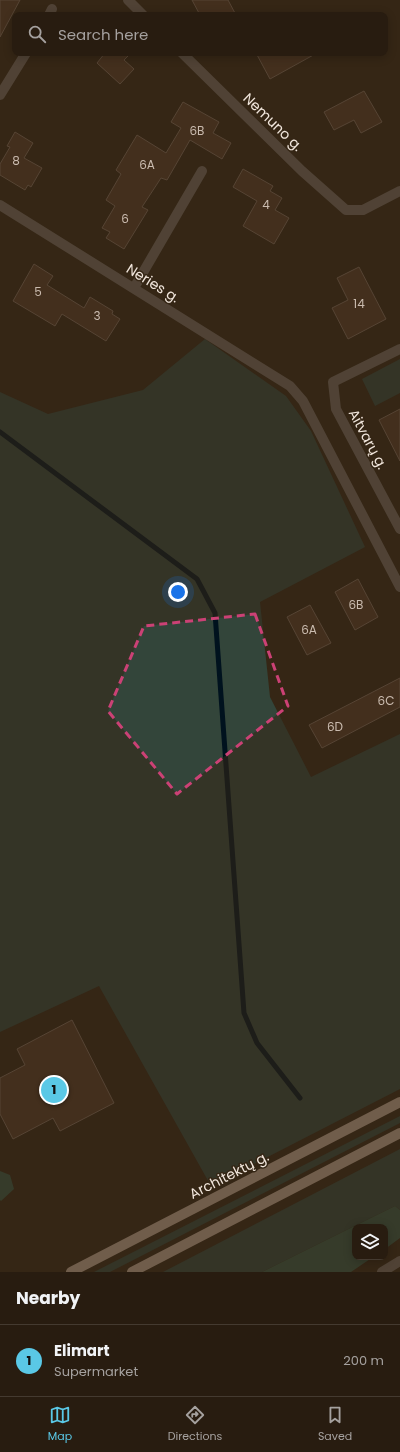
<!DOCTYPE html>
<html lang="en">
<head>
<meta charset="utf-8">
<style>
	:root { --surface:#281c10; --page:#302519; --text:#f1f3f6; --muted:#a5a19f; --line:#443a30; --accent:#5ac8e6 }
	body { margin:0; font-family:Poppins,sans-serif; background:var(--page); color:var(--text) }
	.controls { position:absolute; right:12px; bottom:12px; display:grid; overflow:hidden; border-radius:8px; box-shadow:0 2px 10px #0003 }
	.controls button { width:36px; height:36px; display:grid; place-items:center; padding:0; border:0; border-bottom:1px solid var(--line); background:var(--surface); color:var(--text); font:20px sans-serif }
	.you { position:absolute; left:178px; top:592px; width:14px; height:14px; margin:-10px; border:3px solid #fff; border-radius:50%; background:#1a73e8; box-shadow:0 0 0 6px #1a73e833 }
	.badge { display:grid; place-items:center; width:26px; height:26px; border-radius:50%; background:var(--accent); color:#111; font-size:13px; font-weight:700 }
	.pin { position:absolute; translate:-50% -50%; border:2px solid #fff; box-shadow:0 1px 4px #0006 }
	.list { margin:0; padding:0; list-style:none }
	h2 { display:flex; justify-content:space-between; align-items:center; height:52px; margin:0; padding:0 16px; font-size:17px }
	h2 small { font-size:13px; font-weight:400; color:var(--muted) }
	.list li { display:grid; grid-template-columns:26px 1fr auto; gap:12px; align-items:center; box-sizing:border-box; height:72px; padding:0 16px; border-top:1px solid var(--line) }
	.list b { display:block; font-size:15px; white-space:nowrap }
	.list p { margin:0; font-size:13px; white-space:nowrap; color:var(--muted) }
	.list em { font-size:13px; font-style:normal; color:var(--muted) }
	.icon { flex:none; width:22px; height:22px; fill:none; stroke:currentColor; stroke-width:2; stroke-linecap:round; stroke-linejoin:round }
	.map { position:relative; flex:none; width:400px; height:1272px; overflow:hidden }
	.search { position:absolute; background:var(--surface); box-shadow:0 2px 10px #0003; left:12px; right:12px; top:12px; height:44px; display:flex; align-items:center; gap:10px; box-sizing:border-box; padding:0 14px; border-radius:8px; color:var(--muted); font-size:15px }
	.sheet { height:124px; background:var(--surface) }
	nav { display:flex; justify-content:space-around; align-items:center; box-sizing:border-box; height:56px; border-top:1px solid var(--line); background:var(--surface); font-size:11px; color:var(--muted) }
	nav a { display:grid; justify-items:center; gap:2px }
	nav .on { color:var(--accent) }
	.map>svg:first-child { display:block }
	.green { fill:#33453a }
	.forest { fill:#385643 }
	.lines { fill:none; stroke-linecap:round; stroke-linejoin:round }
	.stream { stroke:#00121e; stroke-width:5 }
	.building { fill:#543a27; stroke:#7e6858 }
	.street { stroke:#71655b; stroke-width:10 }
	.primary { stroke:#b9a08c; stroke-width:10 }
	.marked { fill:none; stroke:#cb4175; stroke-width:3; stroke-dasharray:8 5; stroke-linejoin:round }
	.labels { text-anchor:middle; stroke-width:3; stroke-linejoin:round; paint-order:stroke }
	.number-label { font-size:12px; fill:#cabbaf }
	.street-label { font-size:14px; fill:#f1e6dc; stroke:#352615 }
</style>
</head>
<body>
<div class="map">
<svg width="400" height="1272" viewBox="0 0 400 1272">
	<rect width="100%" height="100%" fill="#352615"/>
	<path class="green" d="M 205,339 L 286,396 L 311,431 L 365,547 L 260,602 L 270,697 L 311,777 L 400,734 L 400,1089 L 211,1186 L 99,986 L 0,1032 L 0,392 L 48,414 L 143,390 Z
		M 400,359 L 400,393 L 375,406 L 362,379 Z
		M 400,1116 L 400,1123 L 110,1272 L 94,1272 Z
		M 400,1149 L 400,1210 L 395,1206 L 262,1272 L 163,1272 Z"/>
	<path class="forest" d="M 0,1171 L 10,1175 L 14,1189 L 1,1201 L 0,1200 Z
		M 395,1206 L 400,1210 L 400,1238 L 385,1249 L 385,1227 L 355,1227 L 355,1257 L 373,1257 L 351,1272 L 262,1272 Z"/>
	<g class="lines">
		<path class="stream" d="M 0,432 L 197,579 L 215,613 L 244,1013 L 257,1043 L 300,1098"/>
	</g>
	<path class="building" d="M 0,0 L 20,0 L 0,37 Z
		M 192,0 L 228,0 L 236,15 L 200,15 Z
		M 105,53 L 131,53 L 124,60 L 134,69 L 120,84 L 97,63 Z
		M 256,53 L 317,53 L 270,79 Z
		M 364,91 L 382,122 L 361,133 L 354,120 L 334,130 L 324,112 Z
		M 183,102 L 219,122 L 213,133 L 231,143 L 222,159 L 190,140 L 167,180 L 161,178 L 142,207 L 148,210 L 124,249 L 106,238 L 110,232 L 102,228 L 115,206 L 106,200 L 121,174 L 116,170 L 137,135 L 166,153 L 181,128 L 171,122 Z
		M 15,132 L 33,143 L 24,158 L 42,168 L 31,187 L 28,185 L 25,190 L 0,175 L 0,164 L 10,147 L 7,146 Z
		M 243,169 L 273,186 L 270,191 L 282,198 L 275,210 L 289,218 L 274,244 L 243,226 L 257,201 L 233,187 Z
		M 34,264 L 53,276 L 47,285 L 84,308 L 90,297 L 113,311 L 112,314 L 120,319 L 106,341 L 62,314 L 55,326 L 13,301 Z
		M 359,267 L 386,319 L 348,339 L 332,308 L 348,300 L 337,278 Z
		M 400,409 L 400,461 L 379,420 Z
		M 358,579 L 378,617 L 355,630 L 335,592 Z
		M 310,605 L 331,643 L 307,655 L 287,617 Z
		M 400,678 L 400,707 L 322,748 L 309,725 Z
		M 72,1020 L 114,1103 L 60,1131 L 53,1118 L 13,1139 L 0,1114 L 0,1078 L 25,1065 L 17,1049 Z"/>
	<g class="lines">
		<path class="street" d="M 128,0 L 143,15
			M 49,15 L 52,9
			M 182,53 L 302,171 L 346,210 L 363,210 L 400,191
			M 0,95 L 26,53
			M 0,205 L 290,386 L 303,401 L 400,587
			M 134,288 L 202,171
			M 400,349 L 333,382 L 336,409 L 400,529
			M 382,1272 L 400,1261"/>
		<path class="primary" d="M 71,1272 L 400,1102
			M 132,1272 L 400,1133"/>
	</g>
	<path d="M0 0H400V1272H0ZM 255,614 L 288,706 L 177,794 L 108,711 L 144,626 Z" fill="#352615" fill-opacity=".55" fill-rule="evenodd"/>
	<path class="marked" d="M 255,614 L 288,706 L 177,794 L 108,711 L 144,626 Z"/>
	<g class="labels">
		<g class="number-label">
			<text x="197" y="135">6B</text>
			<text x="16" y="165">8</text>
			<text x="147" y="169">6A</text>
			<text x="266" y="209">4</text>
			<text x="125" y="223">6</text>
			<text x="38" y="296">5</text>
			<text x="359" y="308">14</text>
			<text x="97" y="320">3</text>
			<text x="356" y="609">6B</text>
			<text x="309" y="634">6A</text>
			<text x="386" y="705">6C</text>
			<text x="335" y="731">6D</text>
		</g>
		<g class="street-label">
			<text transform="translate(273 122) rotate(44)" y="5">Nemuno g.</text>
			<text transform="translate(153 283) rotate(32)" y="5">Neries g.</text>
			<text transform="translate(368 439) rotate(62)" y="5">Aitvarų g.</text>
			<text transform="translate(229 1175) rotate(-27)" y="5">Architektų g.</text>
		</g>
	</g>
</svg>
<div class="controls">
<button><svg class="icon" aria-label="layers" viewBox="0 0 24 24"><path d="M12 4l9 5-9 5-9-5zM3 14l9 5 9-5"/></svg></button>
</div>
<div class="you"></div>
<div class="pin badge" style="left:54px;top:1090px">1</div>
<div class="search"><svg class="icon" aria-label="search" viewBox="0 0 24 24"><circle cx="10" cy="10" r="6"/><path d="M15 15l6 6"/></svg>Search here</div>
</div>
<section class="sheet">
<h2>Nearby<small></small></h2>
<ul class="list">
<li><span class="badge">1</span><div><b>Elimart</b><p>Supermarket</p></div><em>200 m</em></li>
</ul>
</section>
<nav>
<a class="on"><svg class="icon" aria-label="map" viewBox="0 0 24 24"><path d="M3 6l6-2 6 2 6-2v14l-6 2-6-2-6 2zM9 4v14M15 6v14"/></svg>Map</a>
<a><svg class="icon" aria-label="directions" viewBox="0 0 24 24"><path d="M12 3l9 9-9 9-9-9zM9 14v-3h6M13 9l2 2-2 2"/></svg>Directions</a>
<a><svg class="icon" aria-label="saved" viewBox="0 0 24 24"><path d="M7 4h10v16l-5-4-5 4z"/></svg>Saved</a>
</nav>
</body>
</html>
